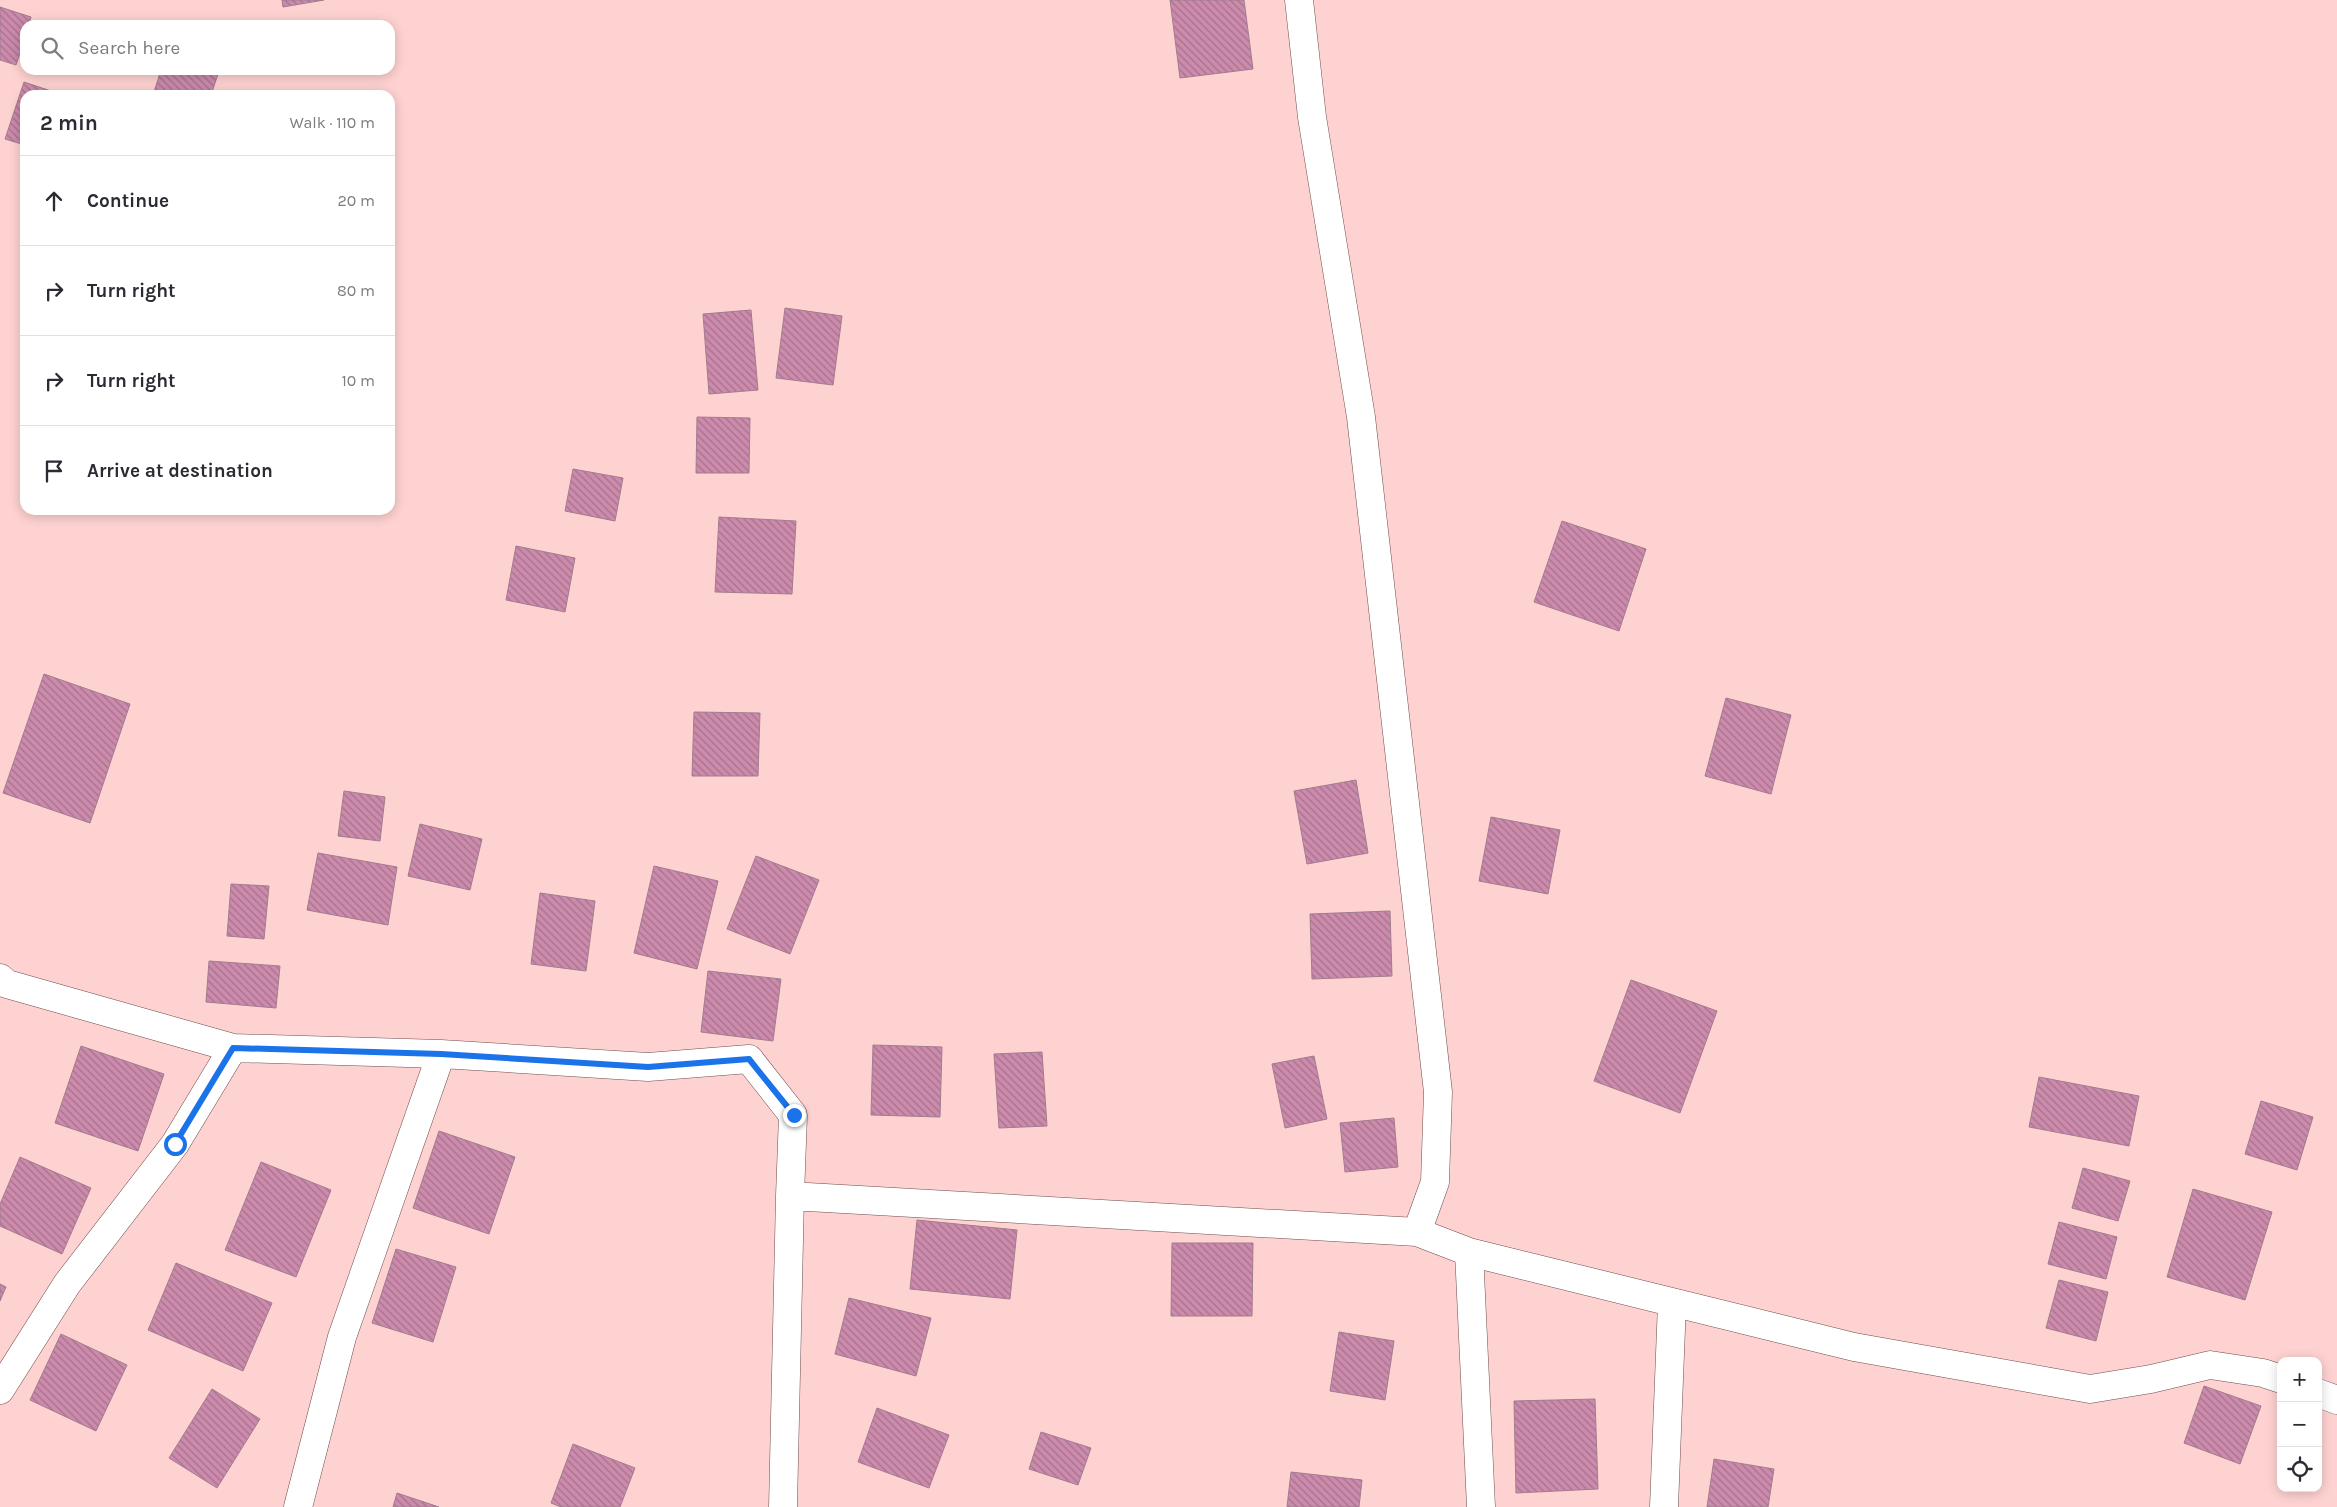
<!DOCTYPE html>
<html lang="en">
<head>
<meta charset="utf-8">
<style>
	:root { --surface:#fff; --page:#f7f7f7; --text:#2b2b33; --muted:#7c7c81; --line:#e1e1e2 }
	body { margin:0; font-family:Karla,sans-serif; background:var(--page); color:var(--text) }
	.controls { position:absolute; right:15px; bottom:15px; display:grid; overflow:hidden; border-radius:10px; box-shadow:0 2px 12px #0003 }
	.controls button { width:45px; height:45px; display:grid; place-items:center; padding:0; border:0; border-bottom:1px solid var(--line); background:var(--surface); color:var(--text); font:25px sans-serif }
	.stop { position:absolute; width:15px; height:15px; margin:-11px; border:4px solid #1a73e8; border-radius:50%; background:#fff }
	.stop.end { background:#1a73e8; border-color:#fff; box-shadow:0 1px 5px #0008 }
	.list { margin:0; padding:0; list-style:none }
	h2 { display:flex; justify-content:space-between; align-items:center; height:65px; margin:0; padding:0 20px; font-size:21px }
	h2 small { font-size:16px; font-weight:400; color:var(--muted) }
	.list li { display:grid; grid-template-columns:32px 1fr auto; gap:15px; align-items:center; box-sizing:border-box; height:90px; padding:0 20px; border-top:1px solid var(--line) }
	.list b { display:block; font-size:19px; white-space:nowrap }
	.list em { font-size:16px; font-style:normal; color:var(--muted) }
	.icon { flex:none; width:28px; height:28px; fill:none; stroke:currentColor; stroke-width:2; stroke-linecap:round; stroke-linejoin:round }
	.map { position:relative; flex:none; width:2337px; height:1507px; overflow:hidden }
	.search { position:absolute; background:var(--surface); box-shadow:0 2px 12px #0003; left:20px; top:20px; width:375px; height:55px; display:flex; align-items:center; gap:12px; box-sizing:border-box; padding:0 18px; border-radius:15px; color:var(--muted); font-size:19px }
	.panel { position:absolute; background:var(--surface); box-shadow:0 2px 12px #0003; left:20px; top:90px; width:375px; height:425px; border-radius:15px }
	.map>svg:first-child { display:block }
	.building { fill:url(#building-back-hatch); stroke:#a07d8e }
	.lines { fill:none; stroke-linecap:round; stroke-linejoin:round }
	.minor-casing { stroke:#704c4c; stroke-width:29 }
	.minor { stroke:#fff; stroke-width:28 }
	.route { stroke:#1a73e8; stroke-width:6 }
</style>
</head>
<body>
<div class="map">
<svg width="2337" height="1507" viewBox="0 0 2337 1507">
	<defs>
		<pattern id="building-back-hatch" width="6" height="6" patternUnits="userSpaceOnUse" patternTransform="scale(1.25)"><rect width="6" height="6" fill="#cc8bac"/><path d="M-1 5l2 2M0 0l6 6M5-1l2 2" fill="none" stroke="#a6718c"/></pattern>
	</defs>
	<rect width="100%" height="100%" fill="#fed2d1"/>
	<path class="building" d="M 282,0 L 324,0 L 283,7 Z
		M 1170,0 L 1244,0 L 1253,69 L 1180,78 Z
		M 0,7 L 31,17 L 29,25 L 25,25 L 25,38 L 16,65 L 0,60 Z
		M 161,70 L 214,70 L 219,71 L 211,95 L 153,95 Z
		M 24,82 L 63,95 L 25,95 L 25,145 L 5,139 Z
		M 785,308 L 842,316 L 833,385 L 776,378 Z
		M 751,310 L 758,390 L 709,394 L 703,314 Z
		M 697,417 L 750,418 L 749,473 L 696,473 Z
		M 573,469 L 623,478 L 615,521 L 565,511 Z
		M 719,517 L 796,521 L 792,594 L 715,592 Z
		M 1562,521 L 1646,549 L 1619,631 L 1534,602 Z
		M 516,546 L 575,558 L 565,612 L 506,600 Z
		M 44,674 L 130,704 L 90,823 L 3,793 Z
		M 1726,698 L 1791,715 L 1771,794 L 1705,776 Z
		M 694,712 L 760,713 L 758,776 L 692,776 Z
		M 1356,780 L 1368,853 L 1307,864 L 1294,791 Z
		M 344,791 L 385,797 L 380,841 L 338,836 Z
		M 1491,817 L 1560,830 L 1548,894 L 1479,881 Z
		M 420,824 L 482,839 L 470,890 L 408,876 Z
		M 318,853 L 397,867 L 388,925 L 307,910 Z
		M 756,856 L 819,880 L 790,954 L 727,929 Z
		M 654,866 L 718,881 L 697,969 L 634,953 Z
		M 231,884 L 269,886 L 264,939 L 227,936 Z
		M 540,893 L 595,901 L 586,971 L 531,964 Z
		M 1390,911 L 1392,976 L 1312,979 L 1310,914 Z
		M 209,961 L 280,966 L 276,1008 L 206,1002 Z
		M 708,971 L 781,979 L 773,1041 L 701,1032 Z
		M 1631,980 L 1717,1011 L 1680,1113 L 1594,1081 Z
		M 873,1045 L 942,1047 L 940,1117 L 871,1115 Z
		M 81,1046 L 164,1074 L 138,1151 L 55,1123 Z
		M 1042,1052 L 1047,1126 L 999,1128 L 994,1054 Z
		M 1314,1056 L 1327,1119 L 1285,1128 L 1272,1064 Z
		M 2039,1077 L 2139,1096 L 2129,1146 L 2029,1127 Z
		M 2261,1101 L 2313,1117 L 2297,1170 L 2245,1154 Z
		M 1394,1118 L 1398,1167 L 1345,1172 L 1340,1123 Z
		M 439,1131 L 515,1157 L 489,1234 L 413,1208 Z
		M 20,1157 L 91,1188 L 62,1254 L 0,1226 L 0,1204 Z
		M 261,1162 L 331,1190 L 296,1277 L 225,1250 Z
		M 2083,1168 L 2130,1181 L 2118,1221 L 2072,1208 Z
		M 2193,1189 L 2272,1212 L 2245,1300 L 2167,1277 Z
		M 917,1220 L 1017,1230 L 1010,1299 L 910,1289 Z
		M 2059,1222 L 2117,1237 L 2106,1279 L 2048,1264 Z
		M 1172,1243 L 1253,1243 L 1252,1316 L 1171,1316 Z
		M 396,1249 L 456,1267 L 433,1342 L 372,1323 Z
		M 176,1263 L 272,1303 L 243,1371 L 148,1330 Z
		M 2059,1280 L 2108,1292 L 2096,1341 L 2046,1328 Z
		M 0,1284 L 6,1287 L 0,1301 Z
		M 849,1298 L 931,1318 L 916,1376 L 835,1354 Z
		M 1339,1332 L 1394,1341 L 1385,1400 L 1330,1391 Z
		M 61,1334 L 127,1365 L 96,1431 L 30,1400 Z
		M 2204,1386 L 2261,1406 L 2240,1464 L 2184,1443 Z
		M 212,1389 L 260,1419 L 217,1488 L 169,1458 Z
		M 1595,1399 L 1598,1489 L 1516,1493 L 1514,1401 Z
		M 877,1408 L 949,1435 L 929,1488 L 858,1462 Z
		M 1041,1432 L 1091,1448 L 1078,1485 L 1029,1469 Z
		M 573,1444 L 635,1468 L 620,1507 L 561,1507 L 551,1503 Z
		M 1714,1459 L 1774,1469 L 1768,1507 L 1707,1507 Z
		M 1291,1472 L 1362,1480 L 1359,1507 L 1287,1507 Z
		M 397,1493 L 439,1507 L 393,1507 Z"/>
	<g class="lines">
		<defs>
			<path id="minor" d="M 1299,0 L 1312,117 L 1361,417 L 1438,1092 L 1435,1182 L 1417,1232
				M 0,978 L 7,984 L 233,1048 L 441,1054 L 648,1067 L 749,1059 L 793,1115 L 790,1196 L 1417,1232 L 1469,1252 L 1854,1347 L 2090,1389 L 2151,1379 L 2210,1365 L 2263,1373 L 2281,1379
				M 1469,1252 L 1481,1507
				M 0,1390 L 67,1284 L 175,1144 L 233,1048
				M 2318,1393 L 2337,1400
				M 298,1507 L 342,1337 L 441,1054
				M 783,1507 L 790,1196
				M 1664,1507 L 1672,1303"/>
		</defs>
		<use href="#minor" class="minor-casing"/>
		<use href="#minor" class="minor"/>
	</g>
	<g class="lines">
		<path class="route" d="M 175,1144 L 233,1048 L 441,1054 L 648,1067 L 749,1059 L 794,1115"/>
	</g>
</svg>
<div class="controls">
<button>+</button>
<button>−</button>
<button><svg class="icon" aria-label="locate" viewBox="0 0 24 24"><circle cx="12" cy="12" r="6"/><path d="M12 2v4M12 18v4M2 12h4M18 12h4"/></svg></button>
</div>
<div class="stop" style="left:175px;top:1144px"></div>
<div class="stop end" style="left:794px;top:1115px"></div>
<div class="search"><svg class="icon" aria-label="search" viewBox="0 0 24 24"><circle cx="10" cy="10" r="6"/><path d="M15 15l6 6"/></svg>Search here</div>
<section class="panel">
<h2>2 min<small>Walk · 110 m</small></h2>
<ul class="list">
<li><svg class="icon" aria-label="ahead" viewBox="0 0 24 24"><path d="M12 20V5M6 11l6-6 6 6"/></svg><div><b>Continue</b></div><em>20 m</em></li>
<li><svg class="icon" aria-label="right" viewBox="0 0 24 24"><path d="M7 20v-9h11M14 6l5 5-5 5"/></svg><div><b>Turn right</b></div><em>80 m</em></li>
<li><svg class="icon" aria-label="right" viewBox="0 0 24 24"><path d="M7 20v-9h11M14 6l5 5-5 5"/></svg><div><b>Turn right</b></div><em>10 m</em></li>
<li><svg class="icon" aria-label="arrive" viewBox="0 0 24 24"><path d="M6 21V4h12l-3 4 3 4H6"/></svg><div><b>Arrive at destination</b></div></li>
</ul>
</section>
</div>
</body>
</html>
